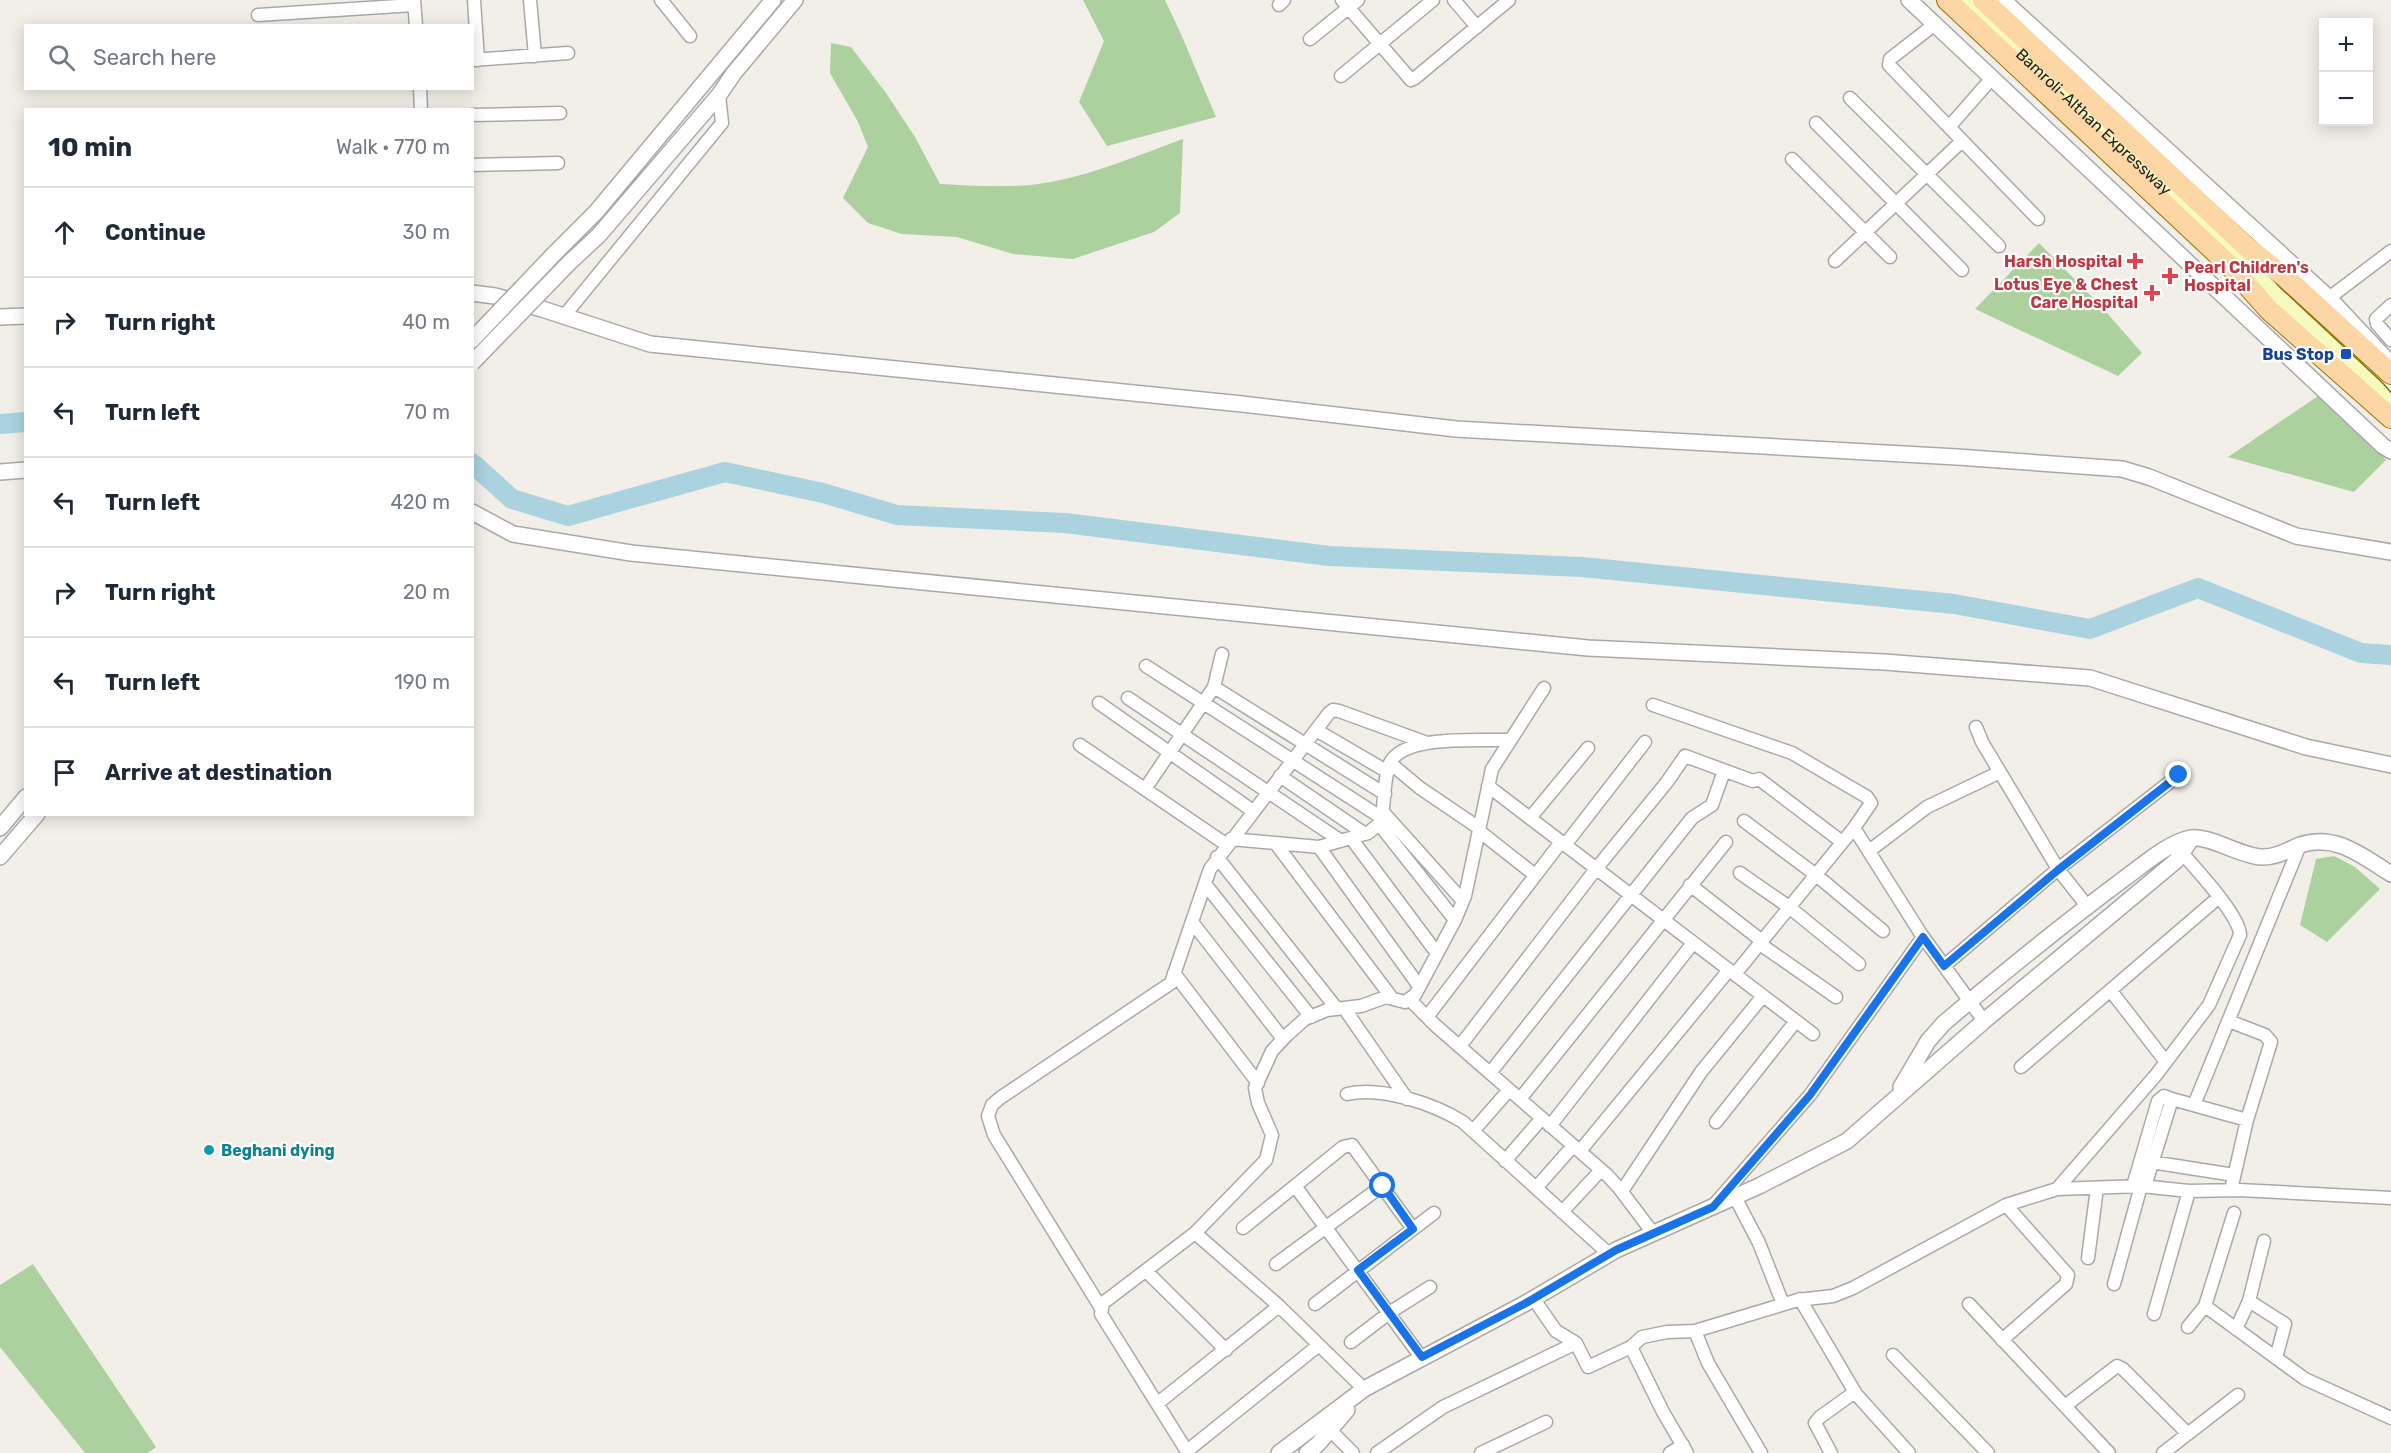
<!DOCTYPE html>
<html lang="en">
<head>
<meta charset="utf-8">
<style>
	:root { --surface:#fff; --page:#f2f2f3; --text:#1f2937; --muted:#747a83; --line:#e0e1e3 }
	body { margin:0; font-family:Rubik,sans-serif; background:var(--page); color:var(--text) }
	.controls { position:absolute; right:18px; top:18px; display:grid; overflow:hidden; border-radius:0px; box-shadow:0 3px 15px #0003 }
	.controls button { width:54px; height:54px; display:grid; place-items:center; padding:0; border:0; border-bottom:2px solid var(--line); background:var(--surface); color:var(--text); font:30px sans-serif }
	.stop { position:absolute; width:18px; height:18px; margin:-14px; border:4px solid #1a73e8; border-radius:50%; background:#fff }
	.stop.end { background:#1a73e8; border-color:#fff; box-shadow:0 2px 6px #0008 }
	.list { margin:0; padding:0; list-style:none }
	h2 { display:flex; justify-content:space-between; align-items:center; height:78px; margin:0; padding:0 24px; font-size:26px }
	h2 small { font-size:20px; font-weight:400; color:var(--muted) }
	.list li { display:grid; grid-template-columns:39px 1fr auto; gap:18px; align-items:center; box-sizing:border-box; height:90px; padding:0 24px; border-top:2px solid var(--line) }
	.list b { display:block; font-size:22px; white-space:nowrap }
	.list em { font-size:20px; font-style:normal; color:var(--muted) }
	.icon { flex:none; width:33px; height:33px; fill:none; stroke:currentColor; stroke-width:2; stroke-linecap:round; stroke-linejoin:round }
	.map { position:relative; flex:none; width:2391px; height:1453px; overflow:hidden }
	.search { position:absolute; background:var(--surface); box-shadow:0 3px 15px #0003; left:24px; top:24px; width:450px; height:66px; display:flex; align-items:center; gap:15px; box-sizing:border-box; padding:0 21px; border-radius:0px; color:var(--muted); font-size:22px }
	.panel { position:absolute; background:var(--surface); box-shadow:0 3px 15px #0003; left:24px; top:108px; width:450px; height:708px; border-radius:0px }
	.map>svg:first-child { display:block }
	.forest { fill:#add19e }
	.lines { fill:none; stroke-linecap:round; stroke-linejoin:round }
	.river { stroke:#aad3df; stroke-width:20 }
	.minor-casing { stroke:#a9a9a9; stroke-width:15 }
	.tertiary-casing { stroke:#a9a9a9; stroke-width:18 }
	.secondary-casing { stroke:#707d05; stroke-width:21 }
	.primary-casing { stroke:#a06b00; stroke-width:22 }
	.minor { stroke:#fff; stroke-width:12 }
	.tertiary { stroke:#fff; stroke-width:15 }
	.secondary { stroke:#f7fabf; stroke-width:18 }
	.primary { stroke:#fcd6a4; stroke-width:20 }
	.tertiary-bridge-casing { stroke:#a9a9a9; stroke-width:18; stroke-linecap:butt }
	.tertiary-bridge { stroke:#fff; stroke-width:15 }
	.route { stroke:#1a73e8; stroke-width:8 }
	.health-dot { fill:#e0444e; stroke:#fff; stroke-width:2 }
	.transit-dot { fill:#1a4fb4; stroke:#fff; stroke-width:2 }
	.culture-dot { fill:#0f9aa8; stroke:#fff; stroke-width:2 }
	.labels { text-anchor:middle; stroke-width:4.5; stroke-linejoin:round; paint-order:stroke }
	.street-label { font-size:16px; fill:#222; stroke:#fff }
	.health-label { font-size:16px; font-weight:bold; fill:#be3a42; stroke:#fff; text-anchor:end }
	.transit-label { font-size:16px; font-weight:bold; fill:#164399; stroke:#fff; text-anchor:end }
	.culture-label { font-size:16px; font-weight:bold; fill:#0d838f; stroke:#fff; text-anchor:start }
</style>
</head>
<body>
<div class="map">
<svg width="2391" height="1453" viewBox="0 0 2391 1453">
	<rect width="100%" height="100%" fill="#f2efe9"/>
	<path class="forest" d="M 1083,0 L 1165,0 L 1181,34 L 1216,117 L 1107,146 L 1079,102 L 1104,41 Z
		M 831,43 L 851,47 L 886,93 L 915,137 L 940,184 C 978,186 1019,189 1056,181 C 1100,172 1141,154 1183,139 L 1180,213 L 1154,232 L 1073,259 L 1013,254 L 957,237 L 902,234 L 868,223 L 843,198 L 868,147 L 858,122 L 830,73 Z
		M 2039,243 L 2100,305 L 2142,353 L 2118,376 L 1975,309 Z
		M 2318,396 L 2364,436 L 2386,460 L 2354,492 L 2228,457 Z
		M 2334,856 L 2355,867 L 2380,889 L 2327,942 L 2300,925 L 2316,859 Z
		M 33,1264 L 156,1447 L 148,1453 L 85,1453 L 0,1347 L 0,1285 Z"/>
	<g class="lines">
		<path class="river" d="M 0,424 L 26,422
			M 472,463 L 512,499 L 568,516 L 725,472 L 823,493 L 897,515 L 1065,523 L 1329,556 L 1582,567 L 1954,604 L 2090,629 L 2198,588 L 2361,653 L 2391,655"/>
		<defs>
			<path id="minor" d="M 414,0 L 416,26
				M 474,0 L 478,60
				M 530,0 L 535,56
				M 661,0 L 690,36
				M 1342,0 L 1411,80 L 1415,78 L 1509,0
				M 1454,0 L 1477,27
				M 1279,5 L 1284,0
				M 258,15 L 414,5
				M 1935,24 L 1890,59 L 1889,65 L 2038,219
				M 1310,39 L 1358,0
				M 472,60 L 568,53
				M 1341,76 L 1433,0
				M 420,88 L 421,110
				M 1850,98 L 1999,246
				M 472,115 L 560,113
				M 1816,123 L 1962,270
				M 1949,127 L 1992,78
				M 1792,159 L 1890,257
				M 472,165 L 558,163
				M 1835,261 L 1962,141
				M 2329,298 L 2391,251
				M 2391,305 L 2376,319 L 2377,324 L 2391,340
				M 564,316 L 722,123 L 719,95
				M 1146,666 L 1382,818
				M 1214,687 L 1385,794
				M 1128,698 L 1341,841
				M 1099,703 L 1253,811
				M 1653,705 L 1792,753 L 1867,797 L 1871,803 L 1854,828 L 1735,974
				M 1976,727 L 1982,742 L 2058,869 L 2087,906
				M 1316,730 L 1388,772
				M 1080,745 L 1227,845
				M 1390,763 L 1420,788 L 1479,828
				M 1280,776 L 1365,834
				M 1488,786 L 1813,1034
				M 1145,789 L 1214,687 L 1222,654
				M 1383,812 L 1463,901
				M 1530,818 L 1588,748
				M 1744,821 L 1816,875 L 1883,931
				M 1379,824 L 1455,920
				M 1854,828 L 1921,934 L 1984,1021
				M 1479,831 L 1535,875
				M 1351,838 L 1436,952
				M 1231,839 L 1319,847 L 1368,833 L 1379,824 L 1382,818 C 1384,804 1384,776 1390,763 C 1404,734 1481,741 1509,740
				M 1276,844 L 1392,998
				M 1565,845 L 1645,742
				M 1319,847 L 1419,986
				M 1869,851 L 1927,807 L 2000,772
				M 1217,857 L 1337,1009
				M 1740,873 L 1789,907 L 1859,964
				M 1205,884 L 1311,1017
				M 1690,885 L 1762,941
				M 1192,922 L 1283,1039
				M 1760,944 L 1836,997
				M 1944,966 L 2058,869 L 2179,775
				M 1174,973 L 1258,1083
				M 2111,991 L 2166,1062
				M 1410,1000 L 1435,1025 L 1607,1175 L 1619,1188 L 1653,1233
				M 1344,1008 L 1407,1099
				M 1427,1017 L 1561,842
				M 2229,1021 L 2265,1035 L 2271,1042 L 2247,1120 L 2231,1190
				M 1460,1046 L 1596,869 L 1667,782 L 1685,756 L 1753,781 L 1759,779 L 1842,842
				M 2021,1067 L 2219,897
				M 1490,1073 L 1692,818 L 1712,805 L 1724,771
				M 1347,1094 C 1382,1086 1434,1104 1463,1122 L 1609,1254
				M 1520,1099 L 1726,842
				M 2172,1099 L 2247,1120
				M 2194,1105 L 2300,845
				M 1716,1122 L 1796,1021
				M 1550,1126 L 1693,943
				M 1473,1131 L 1509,1090
				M 1580,1151 L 1729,970
				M 1505,1161 L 1542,1118
				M 2145,1161 L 2234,1175
				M 1295,1186 L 1421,1357
				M 2133,1186 L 2158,1101 L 2164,1096 L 2172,1099 L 2145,1186
				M 1536,1188 L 1573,1146
				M 2057,1189 L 2156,1075 L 2209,1005 L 2240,935 C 2240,916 2197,870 2183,854
				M 1622,1191 L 1701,1072 L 1763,996
				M 1735,1197 L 1759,1243 L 1783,1304
				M 1713,1206 L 1810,1095 L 1923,937
				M 1562,1212 L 1601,1170
				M 1243,1228 L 1343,1147 L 1352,1145 L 1413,1229
				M 1195,1233 L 1279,1306 L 1364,1389
				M 2088,1258 L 2097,1188
				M 1276,1264 L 1382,1186
				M 1146,1271 L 1226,1350
				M 2114,1284 L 2141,1186
				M 1533,1298 L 1556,1331 L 1576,1343
				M 1800,1299 L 1856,1394 L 1909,1453
				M 2249,1301 L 2285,1324 L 2276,1358
				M 1315,1304 L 1434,1213
				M 1969,1304 L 2109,1453
				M 2205,1306 L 2305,1379 L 2391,1418
				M 1101,1308 L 994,1135 L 988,1116 L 992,1105 L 1000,1098 L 1171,983 L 1210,869 L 1329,713 L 1333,710 L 1339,711 L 1427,743
				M 2154,1314 L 2189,1191
				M 2188,1327 L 2205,1306 L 2234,1213
				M 2236,1329 L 2249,1301 L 2264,1241
				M 1695,1331 L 1708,1363 L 1761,1453
				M 2002,1340 L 2066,1284 L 2068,1275 L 2006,1205
				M 1351,1342 L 1389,1313 L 1430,1287
				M 1631,1347 L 1663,1412 L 1687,1453
				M 1893,1355 L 1988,1453
				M 1158,1403 L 1279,1306
				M 2065,1406 L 2117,1366 L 2123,1369 L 2188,1434
				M 1330,1430 L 1353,1453
				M 1187,1451 L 1319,1345
				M 1188,1453 L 1101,1314 L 1103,1303 L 1195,1233 L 1266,1160 L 1272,1135 L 1258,1103 L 1255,1088 L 1272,1051 L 1287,1035 L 1305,1019 L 1327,1010 L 1361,1006 L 1386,997 L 1405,1002 L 1415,995 L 1455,920 L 1465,896 L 1492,769 L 1544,688
				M 1377,1453 L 1443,1407 L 1576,1343 L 1588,1367 L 1631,1347 L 1642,1337 L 1667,1332 L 1695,1331 L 1798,1300 L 1833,1296 L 1853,1288 L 2006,1205 L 2057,1189 L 2141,1186 L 2189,1191 L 2239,1190 L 2391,1198
				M 1481,1453 L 1546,1422
				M 1670,1453 L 1683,1445
				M 1831,1453 L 1815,1423 L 1820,1417 L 1855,1392
				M 2163,1453 L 2238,1395"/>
			<path id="tertiary" d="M 1909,0 L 2383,446 L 2391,451
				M 2003,0 L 2329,298 L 2386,359
				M 554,254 L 596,212 L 773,0
				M 569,263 L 599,235 L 719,95 L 734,73 L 795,0
				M 472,293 L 495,296 L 542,309 L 650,344 L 1242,404 L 1456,429 L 1957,457 L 2122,469 L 2149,477 L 2296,536 L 2391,552
				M 0,317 L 26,316
				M 0,472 L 26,470
				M 472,512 L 513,534 L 631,553 L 1588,648 L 1884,662 L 2090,678 L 2306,747 L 2391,765
				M 0,828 L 26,797
				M 0,857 L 37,814
				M 1901,1087 L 1928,1041 L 1944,1023 C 2003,973 2063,924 2125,878 C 2143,865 2169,842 2191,838 C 2209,835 2240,856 2261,857 C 2275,858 2288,850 2300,845 C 2336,833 2362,856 2391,874
				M 1279,1453 L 1364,1389 L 1526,1303 L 1616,1250 L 1759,1186 L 1847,1141 L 1984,1021 L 2177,860 L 2192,838
				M 1307,1453 L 1318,1444 L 1347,1410"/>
			<g id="secondary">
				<path id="s1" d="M 1964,0 L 2224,243 L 2274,295 L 2374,388 L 2391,407"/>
			</g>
			<path id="primary" d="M 1947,0 L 2229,265 L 2269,310 L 2391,418
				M 1983,0 L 2248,248 L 2286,278 L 2391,374"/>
		</defs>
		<use href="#minor" class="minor-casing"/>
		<use href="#tertiary" class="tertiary-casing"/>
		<use href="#secondary" class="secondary-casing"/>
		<use href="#primary" class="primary-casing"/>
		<use href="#minor" class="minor"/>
		<use href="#tertiary" class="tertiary"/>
		<use href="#secondary" class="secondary"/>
		<use href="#primary" class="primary"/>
		<defs>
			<path id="tertiary-bridge" d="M 472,340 L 554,254
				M 472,363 L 569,263"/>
		</defs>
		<use href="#tertiary-bridge" class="tertiary-bridge-casing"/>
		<use href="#tertiary-bridge" class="tertiary-bridge"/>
	</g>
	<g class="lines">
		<path class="route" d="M 1383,1186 L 1413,1229 L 1358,1270 L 1422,1357 L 1526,1303 L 1616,1250 L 1713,1207 L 1810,1095 L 1923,937 L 1944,966 L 2058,870 L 2179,775"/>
	</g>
	<g class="health-dot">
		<path d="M2132 252h6v6h6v6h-6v6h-6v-6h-6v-6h6z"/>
		<path d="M2167 267h6v6h6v6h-6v6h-6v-6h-6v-6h6z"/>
		<path d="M2149 284h6v6h6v6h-6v6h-6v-6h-6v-6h6z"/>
	</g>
	<rect class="transit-dot" x="2340" y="348" width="12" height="12" rx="3"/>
	<circle class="culture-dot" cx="209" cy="1150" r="6"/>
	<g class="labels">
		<g class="street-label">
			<text dy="6" stroke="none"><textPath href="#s1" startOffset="178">Bamroli-Althan Expressway</textPath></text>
		</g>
		<g class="health-label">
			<text x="2122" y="267">Harsh Hospital</text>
			<text x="2184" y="273" text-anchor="start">Pearl Children's<tspan x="2184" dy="18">Hospital</tspan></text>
			<text x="2138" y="290">Lotus Eye &amp; Chest<tspan x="2138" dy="18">Care Hospital</tspan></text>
		</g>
		<g class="transit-label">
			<text x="2334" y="360">Bus Stop</text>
		</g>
		<g class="culture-label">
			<text x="221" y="1156">Beghani dying</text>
		</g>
	</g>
</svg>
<div class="controls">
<button>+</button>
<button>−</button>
</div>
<div class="stop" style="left:1383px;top:1186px"></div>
<div class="stop end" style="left:2179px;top:775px"></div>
<div class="search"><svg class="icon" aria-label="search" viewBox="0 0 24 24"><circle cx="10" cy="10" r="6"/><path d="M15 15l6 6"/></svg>Search here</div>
<section class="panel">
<h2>10 min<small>Walk · 770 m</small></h2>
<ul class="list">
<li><svg class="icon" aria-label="ahead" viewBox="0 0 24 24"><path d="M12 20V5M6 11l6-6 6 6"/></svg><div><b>Continue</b></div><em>30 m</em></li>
<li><svg class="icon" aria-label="right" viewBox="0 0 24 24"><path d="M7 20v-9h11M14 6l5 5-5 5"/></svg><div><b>Turn right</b></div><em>40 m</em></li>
<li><svg class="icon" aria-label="left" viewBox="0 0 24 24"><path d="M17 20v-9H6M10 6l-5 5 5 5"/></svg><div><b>Turn left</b></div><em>70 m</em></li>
<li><svg class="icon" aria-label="left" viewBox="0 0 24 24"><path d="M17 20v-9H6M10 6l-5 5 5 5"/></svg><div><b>Turn left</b></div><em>420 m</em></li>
<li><svg class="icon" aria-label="right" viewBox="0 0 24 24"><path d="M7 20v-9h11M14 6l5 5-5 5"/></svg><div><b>Turn right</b></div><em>20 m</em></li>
<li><svg class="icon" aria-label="left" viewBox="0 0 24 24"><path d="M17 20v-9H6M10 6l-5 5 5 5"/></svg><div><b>Turn left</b></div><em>190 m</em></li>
<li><svg class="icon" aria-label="arrive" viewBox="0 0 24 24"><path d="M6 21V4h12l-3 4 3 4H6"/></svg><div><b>Arrive at destination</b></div></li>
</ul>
</section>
</div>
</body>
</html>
